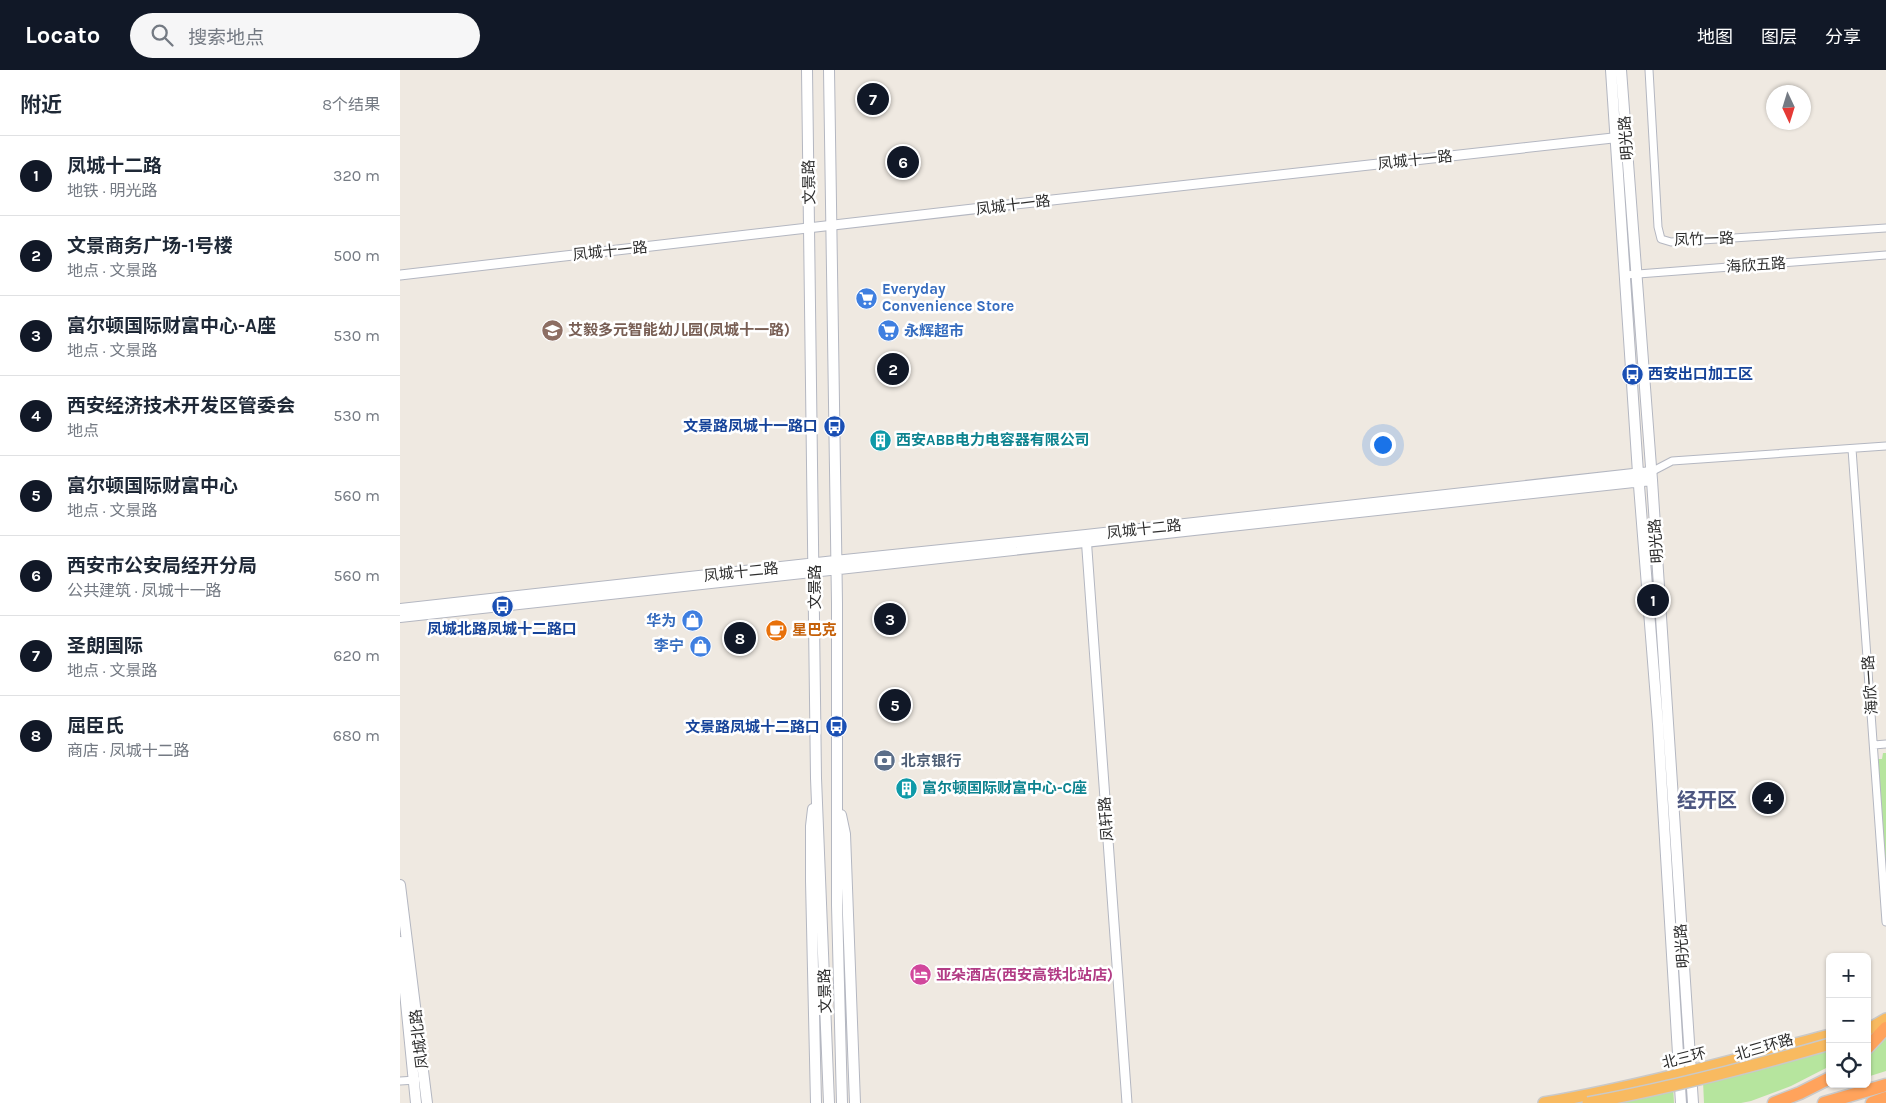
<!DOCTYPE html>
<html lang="zh">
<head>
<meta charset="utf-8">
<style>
	:root { --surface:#fff; --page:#f6f6f7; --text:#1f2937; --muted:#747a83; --line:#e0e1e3; --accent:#111827 }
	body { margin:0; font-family:Karla,"Noto Sans SC",sans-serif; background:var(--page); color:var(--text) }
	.controls { position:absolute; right:15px; bottom:15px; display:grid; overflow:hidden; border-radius:8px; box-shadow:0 1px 4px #0004 }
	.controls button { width:45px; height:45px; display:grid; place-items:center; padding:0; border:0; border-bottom:1px solid var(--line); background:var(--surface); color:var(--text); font:25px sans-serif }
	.compass { position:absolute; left:1366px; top:15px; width:45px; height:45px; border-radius:50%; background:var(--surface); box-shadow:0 1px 4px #0004; rotate:176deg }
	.you { position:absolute; left:982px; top:374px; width:18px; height:18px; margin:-12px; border:4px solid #fff; border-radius:50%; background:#1a73e8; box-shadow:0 0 0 8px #1a73e833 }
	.badge { display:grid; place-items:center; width:32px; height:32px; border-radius:50%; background:var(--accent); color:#fff; font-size:16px; font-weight:700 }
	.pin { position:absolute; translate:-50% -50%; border:2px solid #fff; box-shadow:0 1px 5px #0006 }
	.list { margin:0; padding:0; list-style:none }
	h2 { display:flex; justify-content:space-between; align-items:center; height:65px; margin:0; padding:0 20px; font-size:21px }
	h2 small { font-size:16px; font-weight:400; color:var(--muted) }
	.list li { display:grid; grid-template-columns:32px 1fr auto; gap:15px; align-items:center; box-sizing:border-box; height:80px; padding:0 20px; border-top:1px solid var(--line) }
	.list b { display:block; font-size:19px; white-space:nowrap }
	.list p { margin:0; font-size:16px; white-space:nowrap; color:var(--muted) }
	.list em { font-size:16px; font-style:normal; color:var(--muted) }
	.icon { flex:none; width:28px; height:28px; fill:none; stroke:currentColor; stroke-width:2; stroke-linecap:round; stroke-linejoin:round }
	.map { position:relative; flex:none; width:1486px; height:1033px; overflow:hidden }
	header { display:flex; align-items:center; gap:30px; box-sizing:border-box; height:70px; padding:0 25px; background:var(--accent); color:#fff }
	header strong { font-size:24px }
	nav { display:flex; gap:28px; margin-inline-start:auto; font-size:18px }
	.search { width:350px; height:45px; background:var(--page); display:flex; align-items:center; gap:12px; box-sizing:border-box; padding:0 18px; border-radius:28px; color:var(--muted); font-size:19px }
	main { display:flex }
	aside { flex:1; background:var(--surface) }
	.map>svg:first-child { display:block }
	.green { fill:#b6e59e }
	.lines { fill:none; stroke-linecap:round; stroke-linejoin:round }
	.minor-casing { stroke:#b4b7c1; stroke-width:9 }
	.tertiary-casing { stroke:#b4b7c1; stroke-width:11 }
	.secondary-casing { stroke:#b4b7c1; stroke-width:12 }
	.trunk-casing { stroke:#c9c9c9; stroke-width:14 }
	.motorway-casing { stroke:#c9c9c9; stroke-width:15 }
	.minor { stroke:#fff; stroke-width:7 }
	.tertiary { stroke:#fff; stroke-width:9 }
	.secondary { stroke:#fff; stroke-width:10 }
	.trunk { stroke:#f8ba60; stroke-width:11 }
	.motorway { stroke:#ffa35c; stroke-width:12 }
	.trunk-bridge-casing { stroke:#c9c9c9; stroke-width:14; stroke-linecap:butt }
	.trunk-bridge { stroke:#f8ba60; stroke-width:11 }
	.labels { text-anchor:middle; stroke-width:5; stroke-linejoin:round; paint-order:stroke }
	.street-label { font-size:15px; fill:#2e2e2e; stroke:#fff }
	.shop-label { font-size:15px; font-weight:bold; fill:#366cbe; stroke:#fff; text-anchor:start }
	.education-label { font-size:15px; font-weight:bold; fill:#785e54; stroke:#fff; text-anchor:start }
	.transit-label { font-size:15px; font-weight:bold; fill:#164399; stroke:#fff; text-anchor:end }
	.culture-label { font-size:15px; font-weight:bold; fill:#0d838f; stroke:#fff; text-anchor:start }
	.food-label { font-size:15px; font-weight:bold; fill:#c56008; stroke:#fff; text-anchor:start }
	.service-label { font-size:15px; font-weight:bold; fill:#4e5e75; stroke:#fff; text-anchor:start }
	.hotel-label { font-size:15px; font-weight:bold; fill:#b23c85; stroke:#fff; text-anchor:start }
	.district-label { font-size:20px; font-weight:bold; fill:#4d5680; stroke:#fff }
</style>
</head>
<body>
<header>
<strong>Locato</strong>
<div class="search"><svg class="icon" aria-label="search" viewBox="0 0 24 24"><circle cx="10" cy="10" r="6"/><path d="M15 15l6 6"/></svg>搜索地点</div>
<nav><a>地图</a><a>图层</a><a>分享</a></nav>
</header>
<main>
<aside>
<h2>附近<small>8个结果</small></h2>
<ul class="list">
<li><span class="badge">1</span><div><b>凤城十二路</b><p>地铁 · 明光路</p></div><em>320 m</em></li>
<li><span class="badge">2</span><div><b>文景商务广场-1号楼</b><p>地点 · 文景路</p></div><em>500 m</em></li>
<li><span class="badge">3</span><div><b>富尔顿国际财富中心-A座</b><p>地点 · 文景路</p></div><em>530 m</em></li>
<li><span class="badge">4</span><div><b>西安经济技术开发区管委会</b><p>地点</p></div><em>530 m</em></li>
<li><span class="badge">5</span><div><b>富尔顿国际财富中心</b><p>地点 · 文景路</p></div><em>560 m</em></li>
<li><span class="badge">6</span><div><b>西安市公安局经开分局</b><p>公共建筑 · 凤城十一路</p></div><em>560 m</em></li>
<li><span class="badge">7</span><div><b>圣朗国际</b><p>地点 · 文景路</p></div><em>620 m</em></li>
<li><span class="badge">8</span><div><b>屈臣氏</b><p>商店 · 凤城十二路</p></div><em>680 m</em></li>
</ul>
</aside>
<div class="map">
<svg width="1486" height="1033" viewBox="0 0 1486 1033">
	<rect width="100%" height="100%" fill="#efe9e1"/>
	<path class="green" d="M 1483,683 L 1486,683 L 1486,806 L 1476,689 L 1482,689 Z
		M 1486,962 L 1486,1001 L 1467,1007 L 1467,981 Z
		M 1430,976 L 1430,996 L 1391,1016 L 1351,1031 L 1341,1033 L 1304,1033 L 1303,1011 Z
		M 1273,1016 L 1274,1033 L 1193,1033 Z"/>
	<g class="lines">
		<defs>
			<path id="minor" d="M 1249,0 L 1258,157 L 1261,169 L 1271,172 L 1486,158
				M 1225,205 L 1486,185
				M 1452,379 L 1486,852
				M 1251,402 L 1272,391 L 1486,376
				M 1474,675 L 1486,674
				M 0,1011 L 16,1010"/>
			<path id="tertiary" d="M 0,205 L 634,132 L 1222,67
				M 686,466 L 727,1033"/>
			<path id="secondary" d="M 407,0 L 416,708 L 429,1033
				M 429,0 L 437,533 L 437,835 L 442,1033
				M 1211,0 L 1238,403 L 1258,654 L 1281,1033
				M 1221,0 L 1252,410 L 1293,1033
				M 0,539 L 435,491 L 686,465 L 1251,402
				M 0,547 L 1252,410
				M 413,739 L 411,756 L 411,811 L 416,1033
				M 441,745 L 445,764 L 455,1033
				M 0,815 L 27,1033
				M 0,872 L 16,1033"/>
			<path id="trunk" d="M 1467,960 L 1486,949
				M 1144,1033 C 1241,1016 1335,990 1430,965"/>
			<path id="motorway" d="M 1467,978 L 1486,958
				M 1374,1033 L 1400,1023 L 1430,1008
				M 1424,1033 L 1486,1015
				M 1472,1033 L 1486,1028"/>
		</defs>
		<use href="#minor" class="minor-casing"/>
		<use href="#tertiary" class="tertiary-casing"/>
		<use href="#secondary" class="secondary-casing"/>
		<use href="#trunk" class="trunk-casing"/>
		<use href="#motorway" class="motorway-casing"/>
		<use href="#minor" class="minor"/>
		<use href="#tertiary" class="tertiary"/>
		<use href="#secondary" class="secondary"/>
		<use href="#trunk" class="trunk"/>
		<use href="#motorway" class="motorway"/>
		<defs>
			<path id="trunk-bridge" d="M 1188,1033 C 1270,1018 1350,997 1430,974"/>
		</defs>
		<use href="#trunk-bridge" class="trunk-bridge-casing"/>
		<use href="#trunk-bridge" class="trunk-bridge"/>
	</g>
	<defs>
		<symbol id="supermarket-disc" viewBox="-11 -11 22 22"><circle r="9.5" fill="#3f7fe0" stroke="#fff"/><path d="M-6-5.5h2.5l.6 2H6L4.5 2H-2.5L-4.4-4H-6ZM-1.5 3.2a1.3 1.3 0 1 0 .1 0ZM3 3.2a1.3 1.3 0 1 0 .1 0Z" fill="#fff"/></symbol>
		<symbol id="school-disc" viewBox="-11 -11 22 22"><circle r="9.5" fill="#8d6e63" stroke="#fff"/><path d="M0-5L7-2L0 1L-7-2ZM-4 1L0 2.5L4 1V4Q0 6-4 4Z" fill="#fff"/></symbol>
		<symbol id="bus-disc" viewBox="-11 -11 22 22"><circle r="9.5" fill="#1a4fb4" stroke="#fff"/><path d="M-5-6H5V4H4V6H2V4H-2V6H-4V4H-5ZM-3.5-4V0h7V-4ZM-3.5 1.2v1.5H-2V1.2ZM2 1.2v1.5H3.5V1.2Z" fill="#fff"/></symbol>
		<symbol id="building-disc" viewBox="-11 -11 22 22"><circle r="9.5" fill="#0f9aa8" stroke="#fff"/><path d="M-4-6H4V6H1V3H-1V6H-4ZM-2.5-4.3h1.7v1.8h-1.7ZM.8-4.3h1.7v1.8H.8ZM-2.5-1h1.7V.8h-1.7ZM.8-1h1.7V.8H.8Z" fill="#fff"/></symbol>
		<symbol id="shop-disc" viewBox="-11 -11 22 22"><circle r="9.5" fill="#3f7fe0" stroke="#fff"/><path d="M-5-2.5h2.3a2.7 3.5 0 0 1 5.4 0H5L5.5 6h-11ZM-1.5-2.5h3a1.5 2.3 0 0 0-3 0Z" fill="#fff"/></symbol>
		<symbol id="cafe-disc" viewBox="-11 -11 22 22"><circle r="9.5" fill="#e8710a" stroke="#fff"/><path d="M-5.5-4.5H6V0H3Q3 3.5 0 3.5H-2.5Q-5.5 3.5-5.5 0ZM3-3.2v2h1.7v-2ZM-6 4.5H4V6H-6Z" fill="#fff"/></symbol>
		<symbol id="bank-disc" viewBox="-11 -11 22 22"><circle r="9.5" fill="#5c6f8a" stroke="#fff"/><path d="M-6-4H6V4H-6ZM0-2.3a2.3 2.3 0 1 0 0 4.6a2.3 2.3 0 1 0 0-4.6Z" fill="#fff"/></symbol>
		<symbol id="hotel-disc" viewBox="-11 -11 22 22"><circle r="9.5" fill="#d1479c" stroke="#fff"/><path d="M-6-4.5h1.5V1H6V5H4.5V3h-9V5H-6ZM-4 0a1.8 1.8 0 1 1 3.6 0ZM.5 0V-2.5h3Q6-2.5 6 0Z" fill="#fff"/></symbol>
	</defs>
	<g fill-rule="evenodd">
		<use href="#supermarket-disc" x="454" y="216" width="25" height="25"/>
		<use href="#school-disc" x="140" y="248" width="25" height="25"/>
		<use href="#supermarket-disc" x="476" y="248" width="25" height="25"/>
		<use href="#bus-disc" x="1220" y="292" width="25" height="25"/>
		<use href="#bus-disc" x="422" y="344" width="25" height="25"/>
		<use href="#building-disc" x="468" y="358" width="25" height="25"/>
		<use href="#bus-disc" x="90" y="524" width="25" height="25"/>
		<use href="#shop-disc" x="280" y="538" width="25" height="25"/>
		<use href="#cafe-disc" x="364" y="548" width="25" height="25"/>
		<use href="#shop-disc" x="288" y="564" width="25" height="25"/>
		<use href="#bus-disc" x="424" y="644" width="25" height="25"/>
		<use href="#bank-disc" x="472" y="678" width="25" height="25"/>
		<use href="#building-disc" x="494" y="706" width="25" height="25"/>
		<use href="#hotel-disc" x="508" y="892" width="25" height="25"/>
	</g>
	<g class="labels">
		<g class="street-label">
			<text transform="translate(1226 68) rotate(-94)" y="5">明光路</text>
			<text transform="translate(1015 90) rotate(-6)" y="5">凤城十一路</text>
			<text transform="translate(409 112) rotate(-91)" y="5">文景路</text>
			<text transform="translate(613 135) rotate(-7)" y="5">凤城十一路</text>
			<text transform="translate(1304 169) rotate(-2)" y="5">凤竹一路</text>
			<text transform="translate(210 181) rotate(-6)" y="5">凤城十一路</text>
			<text transform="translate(1356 195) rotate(-4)" y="5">海欣五路</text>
			<text transform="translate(744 459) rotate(-6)" y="5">凤城十二路</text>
			<text transform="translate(1256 471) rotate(-94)" y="5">明光路</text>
			<text transform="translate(341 502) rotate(-6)" y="5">凤城十二路</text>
			<text transform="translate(415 517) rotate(-90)" y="5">文景路</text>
			<text transform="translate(1470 615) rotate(-94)" y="5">海欣一路</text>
			<text transform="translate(706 749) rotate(-94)" y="5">凤轩路</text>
			<text transform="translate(1282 876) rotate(-94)" y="5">明光路</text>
			<text transform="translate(425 921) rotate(-92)" y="5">文景路</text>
			<text transform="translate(19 969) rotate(-97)" y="5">凤城北路</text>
			<text transform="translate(1364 977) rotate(-16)" y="5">北三环路</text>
			<text transform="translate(1284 988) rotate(-14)" y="5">北三环</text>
		</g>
		<g class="shop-label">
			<text x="482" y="224">Everyday<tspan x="482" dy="17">Convenience Store</tspan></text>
			<text x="504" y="266">永辉超市</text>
			<text x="276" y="556" text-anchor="end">华为</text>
			<text x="284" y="581" text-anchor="end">李宁</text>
		</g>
		<g class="education-label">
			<text x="168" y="265">艾毅多元智能幼儿园(凤城十一路)</text>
		</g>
		<g class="transit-label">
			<text x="1248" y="309" text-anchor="start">西安出口加工区</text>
			<text x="418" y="361">文景路凤城十一路口</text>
			<text x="102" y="564" text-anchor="middle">凤城北路凤城十二路口</text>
			<text x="420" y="662">文景路凤城十二路口</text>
		</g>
		<g class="culture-label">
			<text x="496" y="375">西安ABB电力电容器有限公司</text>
			<text x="522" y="723">富尔顿国际财富中心-C座</text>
		</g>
		<g class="food-label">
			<text x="392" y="565">星巴克</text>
		</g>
		<g class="service-label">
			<text x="501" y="696">北京银行</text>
		</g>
		<g class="hotel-label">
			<text x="536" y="910">亚朵酒店(西安高铁北站店)</text>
		</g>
		<g class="district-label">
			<text x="1307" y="737">经开区</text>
		</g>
	</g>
</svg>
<div class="controls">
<button>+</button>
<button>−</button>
<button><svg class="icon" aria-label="locate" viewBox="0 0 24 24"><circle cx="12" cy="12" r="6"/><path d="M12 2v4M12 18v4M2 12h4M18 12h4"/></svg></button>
</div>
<svg class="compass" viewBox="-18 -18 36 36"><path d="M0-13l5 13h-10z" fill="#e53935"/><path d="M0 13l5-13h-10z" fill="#747a83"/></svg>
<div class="you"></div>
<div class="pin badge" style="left:1253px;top:530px">1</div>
<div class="pin badge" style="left:493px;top:299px">2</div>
<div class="pin badge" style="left:490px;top:549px">3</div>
<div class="pin badge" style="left:1368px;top:728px">4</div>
<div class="pin badge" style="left:495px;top:635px">5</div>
<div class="pin badge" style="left:503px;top:92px">6</div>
<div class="pin badge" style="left:473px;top:29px">7</div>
<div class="pin badge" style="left:340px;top:568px">8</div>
</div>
</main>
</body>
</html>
